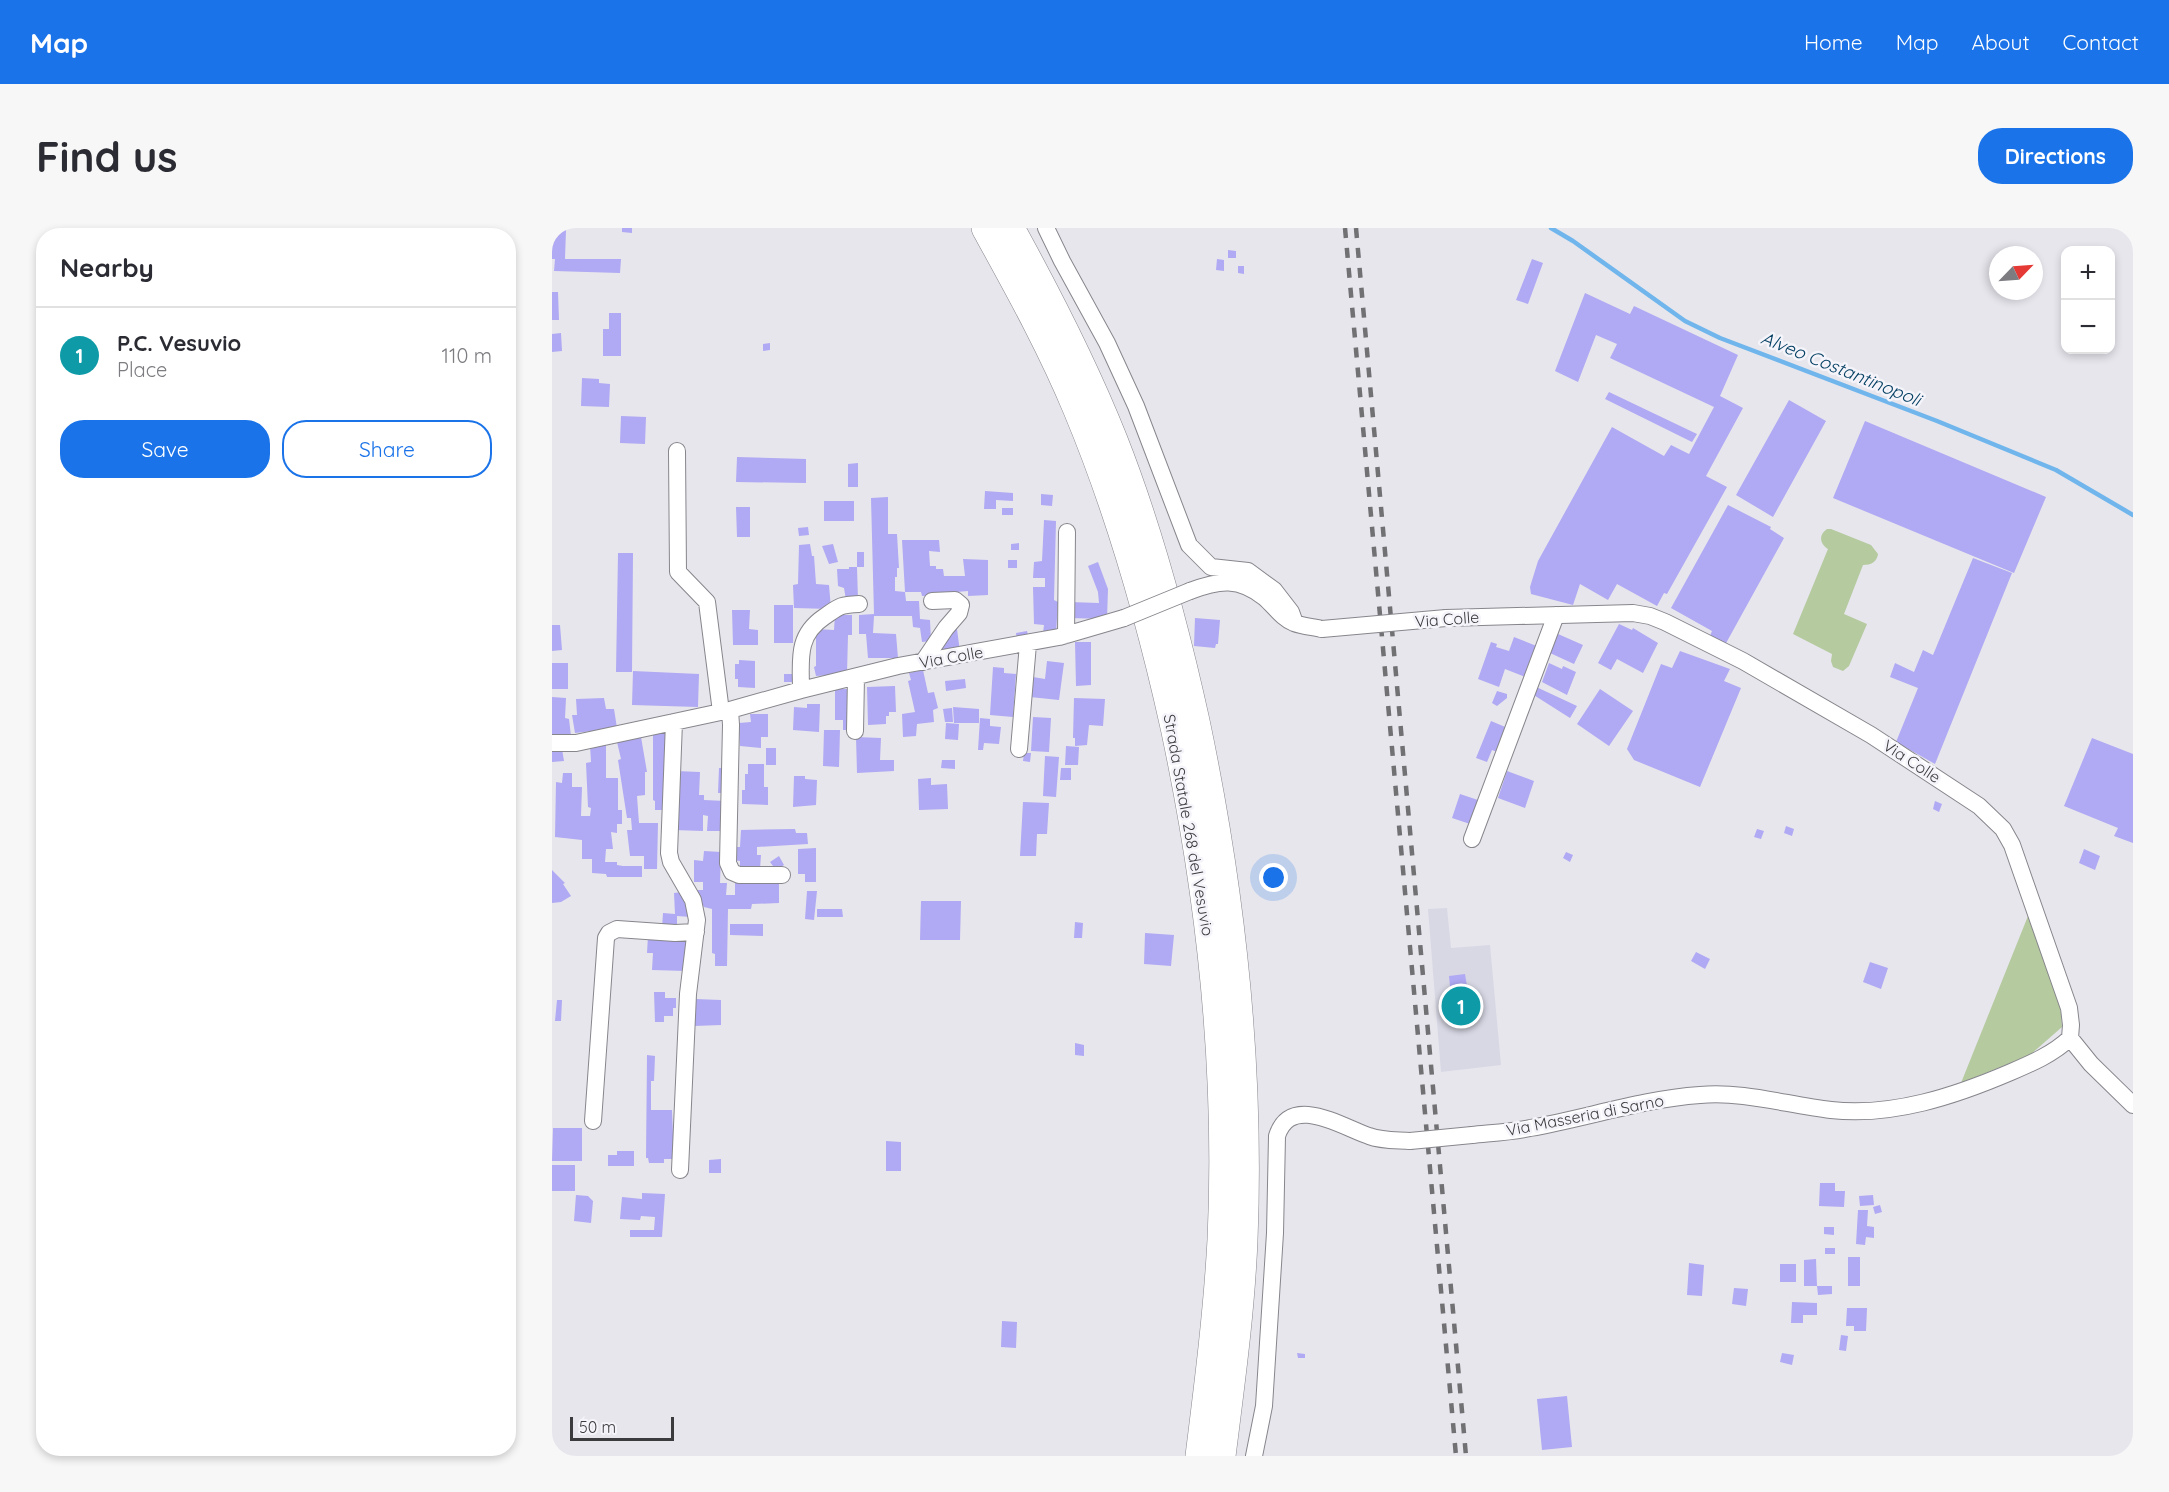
<!DOCTYPE html>
<html lang="en">
<head>
<meta charset="utf-8">
<style>
	:root { --surface:#fff; --page:#f7f7f7; --text:#2b2b33; --muted:#7c7c81; --line:#e1e1e2; --accent:#1a73e8 }
	body { margin:0; font-family:Quicksand,sans-serif; background:var(--page); color:var(--text) }
	.controls { position:absolute; right:18px; top:18px; display:grid; overflow:hidden; border-radius:12px; box-shadow:0 3px 9px #0003 }
	.controls button { width:54px; height:54px; display:grid; place-items:center; padding:0; border:0; border-bottom:2px solid var(--line); background:var(--surface); color:var(--text); font:30px sans-serif }
	.compass { position:absolute; left:1437px; top:18px; width:54px; height:54px; border-radius:50%; background:var(--surface); box-shadow:0 3px 9px #0003; rotate:65deg }
	.scale { position:absolute; left:18px; bottom:15px; width:104px; box-sizing:border-box; padding-left:6px; border:3px solid #3b3b3d; border-top:0; font-size:16px; line-height:21px; white-space:nowrap; color:#3b3b3d; -webkit-text-stroke:4px #f4f4fa; paint-order:stroke }
	.you { position:absolute; left:722px; top:650px; width:21px; height:21px; margin:-15px; border:4px solid #fff; border-radius:50%; background:#1a73e8; box-shadow:0 0 0 9px #1a73e833 }
	.badge { display:grid; place-items:center; width:39px; height:39px; border-radius:50%; background:var(--accent); color:#fff; font-size:20px; font-weight:700 }
	.pin { position:absolute; translate:-50% -50%; border:3px solid #fff; box-shadow:0 2px 6px #0006 }
	.list { margin:0; padding:0; list-style:none }
	h2 { display:flex; justify-content:space-between; align-items:center; height:78px; margin:0; padding:0 24px; font-size:26px }
	h2 small { font-size:20px; font-weight:400; color:var(--muted) }
	.list li { display:grid; grid-template-columns:39px 1fr auto; gap:18px; align-items:center; box-sizing:border-box; height:96px; padding:0 24px; border-top:2px solid var(--line) }
	.list b { display:block; font-size:22px; white-space:nowrap }
	.list p { margin:0; font-size:20px; white-space:nowrap; color:var(--muted) }
	.list em { font-size:20px; font-style:normal; color:var(--muted) }
	.actions { display:flex; gap:12px; padding:18px 24px }
	.actions a { flex:1; padding:14px 0; border:2px solid var(--accent); border-radius:24px; text-align:center; font-size:21px; color:var(--accent) }
	.actions .main { background:var(--accent); color:#fff }
	.map { position:relative; flex:none; width:1581px; height:1228px; overflow:hidden; border-radius:24px }
	header { display:flex; align-items:center; gap:36px; box-sizing:border-box; height:84px; padding:0 30px; background:var(--accent); color:#fff }
	header strong { font-size:28px }
	nav { display:flex; gap:33px; margin-inline-start:auto; font-size:21px }
	.intro { display:flex; align-items:center; justify-content:space-between; box-sizing:border-box; height:144px; padding:0 36px }
	h1 { margin:0; font-size:42px }
	.button { padding:15px 27px; border-radius:24px; background:var(--accent); color:#fff; font-size:21px; font-weight:700 }
	main { display:flex; gap:36px; padding:0 36px }
	aside { flex:1; background:var(--surface); border-radius:24px; box-shadow:0 3px 9px #0003 }
	.map>svg:first-child { display:block }
	.built { fill:#d8d8e5 }
	.green { fill:#b5ca9f }
	.lines { fill:none; stroke-linecap:round; stroke-linejoin:round }
	.stream { stroke:#70b6ec; stroke-width:4.5 }
	.building { fill:#b0a9f3 }
	.minor-casing { stroke:#87868c; stroke-width:18 }
	.trunk-casing { stroke:#87868c; stroke-width:28 }
	.minor { stroke:#fff; stroke-width:16 }
	.trunk { stroke:#fff; stroke-width:27 }
	.rail { stroke:#717174; stroke-width:4.5; stroke-dasharray:10 10; stroke-linecap:butt }
	.minor-bridge-casing { stroke:#87868c; stroke-width:18; stroke-linecap:butt }
	.minor-bridge { stroke:#fff; stroke-width:16 }
	.labels { text-anchor:middle; stroke-width:5; stroke-linejoin:round; paint-order:stroke }
	.street-label { font-size:16px; fill:#3b3b3d; stroke:#f4f4fa }
	.water-label { font-size:18px; font-style:italic; fill:#064063; stroke:#f4f4fa }
</style>
</head>
<body>
<header>
<strong>Map</strong>
<nav><a>Home</a><a>Map</a><a>About</a><a>Contact</a></nav>
</header>
<div class="intro"><h1>Find us</h1><a class="button">Directions</a></div>
<main>
<aside>
<h2>Nearby<small></small></h2>
<ul class="list">
<li><span class="badge" style="background:#0f9aa8">1</span><div><b>P.C. Vesuvio</b><p>Place</p></div><em>110 m</em></li>
</ul>
<div class="actions"><a class="main">Save</a><a>Share</a></div>
</aside>
<div class="map">
<svg width="1581" height="1228" viewBox="0 0 1581 1228">
	<rect width="100%" height="100%" fill="#e7e6ed"/>
	<path class="built" d="M 895,680 L 899,720 L 938,717 L 949,837 L 889,844 L 876,681 Z"/>
	<path class="green" d="M 1275,301 L 1279,301 L 1319,317 L 1326,326 C 1325,334 1319,337 1311,337 L 1292,386 L 1315,396 L 1297,438 L 1291,443 L 1281,439 L 1279,433 L 1280,426 L 1241,406 L 1276,321 C 1268,316 1266,307 1275,301 Z
		M 1476,688 L 1508,774 L 1510,799 L 1478,827 L 1409,855 Z"/>
	<g class="lines">
		<path class="stream" d="M 999,0 L 1021,13 L 1133,93 L 1168,110 L 1385,193 L 1504,242 L 1581,287"/>
	</g>
	<path class="building" d="M 70,0 L 80,0 L 80,5 L 70,4 Z
		M 0,1 L 14,2 L 13,31 L 69,31 L 68,45 L 2,43 L 3,31 L 0,31 Z
		M 676,22 L 684,23 L 684,30 L 676,30 Z
		M 665,31 L 672,32 L 672,43 L 664,42 Z
		M 980,31 L 991,35 L 976,76 L 964,72 Z
		M 686,38 L 692,38 L 692,46 L 686,45 Z
		M 0,64 L 6,64 L 7,92 L 0,92 Z
		M 1033,65 L 1078,86 L 1082,78 L 1186,127 L 1168,168 L 1191,180 L 1154,248 L 1175,259 L 1115,366 L 1112,365 L 1105,378 L 1065,356 L 1056,372 L 1028,356 L 1021,377 L 979,366 L 978,359 L 986,333 L 1060,199 L 1112,228 L 1119,217 L 1137,226 L 1162,179 L 1058,130 L 1065,116 L 1044,107 L 1026,154 L 1003,143 Z
		M 57,85 L 69,85 L 69,128 L 51,128 L 51,101 L 57,101 Z
		M 9,105 L 10,123 L 0,124 L 0,106 Z
		M 218,115 L 218,122 L 211,123 L 211,116 Z
		M 30,150 L 47,151 L 47,155 L 58,156 L 57,179 L 29,178 Z
		M 1057,164 L 1145,206 L 1140,214 L 1053,171 Z
		M 1237,172 L 1274,193 L 1221,289 L 1184,267 Z
		M 69,188 L 94,189 L 93,216 L 68,215 Z
		M 1313,193 L 1494,269 L 1462,345 L 1281,270 Z
		M 185,229 L 254,231 L 254,255 L 184,254 Z
		M 306,235 L 306,259 L 296,259 L 296,236 Z
		M 433,263 L 461,265 L 461,273 L 444,272 L 444,281 L 432,281 Z
		M 489,266 L 501,267 L 500,278 L 489,277 Z
		M 336,269 L 336,306 L 345,306 L 347,340 L 345,340 L 345,349 L 343,349 L 343,363 L 353,364 L 354,373 L 367,373 L 368,391 L 378,392 L 379,413 L 370,414 L 368,400 L 361,399 L 360,388 L 322,388 L 321,405 L 344,406 L 346,430 L 316,430 L 314,406 L 307,406 L 307,387 L 322,386 L 319,270 Z
		M 272,273 L 302,273 L 302,293 L 272,293 Z
		M 1176,277 L 1219,299 L 1218,301 L 1232,310 L 1173,417 L 1158,408 L 1160,403 L 1119,380 Z
		M 184,279 L 198,279 L 198,309 L 185,309 Z
		M 450,280 L 461,280 L 461,287 L 450,287 Z
		M 492,292 L 504,293 L 502,372 L 506,374 L 504,405 L 491,405 L 492,397 L 482,396 L 481,359 L 493,359 L 493,350 L 481,350 L 482,334 L 490,333 Z
		M 256,299 L 257,307 L 247,308 L 246,300 Z
		M 350,312 L 387,312 L 388,324 L 377,323 L 378,338 L 384,338 L 384,341 L 391,341 L 392,348 L 413,348 L 411,331 L 436,332 L 436,367 L 416,368 L 416,363 L 393,365 L 393,368 L 370,368 L 369,364 L 353,364 Z
		M 467,315 L 467,322 L 459,322 L 459,316 Z
		M 258,316 L 260,328 L 262,328 L 264,356 L 277,357 L 279,381 L 242,380 L 241,357 L 246,356 L 247,317 Z
		M 281,316 L 286,334 L 277,336 L 270,318 Z
		M 305,324 L 312,324 L 312,339 L 305,339 Z
		M 66,325 L 81,325 L 80,444 L 64,444 Z
		M 1421,330 L 1460,345 L 1383,536 L 1344,514 L 1366,460 L 1338,449 L 1343,435 L 1362,444 L 1371,422 L 1381,427 Z
		M 456,332 L 465,332 L 465,340 L 456,340 Z
		M 546,334 L 556,361 L 555,391 L 517,390 L 517,374 L 547,375 L 546,364 L 536,338 Z
		M 297,339 L 305,339 L 306,372 L 294,372 L 292,360 L 286,358 L 285,341 L 297,341 Z
		M 222,377 L 241,377 L 241,415 L 222,415 Z
		M 180,382 L 198,382 L 197,401 L 206,402 L 206,417 L 181,417 Z
		M 283,387 L 300,387 L 300,407 L 296,407 L 295,446 L 264,448 L 262,439 L 264,438 L 264,401 L 282,402 Z
		M 643,390 L 668,392 L 666,416 L 664,416 L 663,420 L 642,418 Z
		M 1067,396 L 1080,402 L 1081,400 L 1106,415 L 1091,445 L 1065,431 L 1059,442 L 1046,435 Z
		M 0,397 L 8,397 L 10,422 L 0,423 Z
		M 405,401 L 408,424 L 385,429 L 401,402 Z
		M 475,403 L 477,411 L 465,413 L 464,405 Z
		M 1006,406 L 1031,417 L 1022,436 L 998,425 Z
		M 962,409 L 987,419 L 976,450 L 953,441 L 947,459 L 926,451 L 939,414 L 945,416 L 944,419 L 957,423 Z
		M 523,414 L 539,414 L 539,457 L 524,458 Z
		M 1128,423 L 1178,441 L 1172,453 L 1189,460 L 1148,559 L 1082,532 L 1075,521 L 1109,436 L 1120,440 Z
		M 187,432 L 203,433 L 203,460 L 186,459 L 186,451 L 183,451 L 183,436 L 187,436 Z
		M 495,433 L 512,435 L 507,472 L 478,469 L 481,449 L 493,451 Z
		M 0,435 L 16,435 L 16,461 L 0,461 Z
		M 997,435 L 1010,441 L 1011,438 L 1024,444 L 1015,467 L 990,454 Z
		M 441,439 L 452,440 L 452,445 L 464,446 L 461,489 L 438,487 Z
		M 371,442 L 376,465 L 382,464 L 386,480 L 381,482 L 382,494 L 365,496 L 364,508 L 351,509 L 350,486 L 363,484 L 356,453 L 359,452 L 357,445 Z
		M 81,443 L 147,446 L 146,479 L 80,477 Z
		M 232,446 L 241,446 L 241,454 L 232,454 Z
		M 413,451 L 414,460 L 394,463 L 393,453 Z
		M 980,457 L 1025,478 L 1018,490 L 977,464 Z
		M 343,458 L 344,484 L 337,484 L 337,488 L 334,488 L 334,496 L 316,497 L 315,459 Z
		M 283,461 L 298,461 L 297,502 L 291,502 L 291,492 L 283,492 Z
		M 1048,461 L 1081,483 L 1057,518 L 1025,496 Z
		M 945,463 L 955,466 L 955,470 L 945,478 L 940,475 Z
		M 0,469 L 14,470 L 13,490 L 17,491 L 19,508 L 0,511 Z
		M 52,470 L 54,481 L 62,481 L 65,500 L 23,505 L 20,487 L 25,487 L 24,471 Z
		M 522,470 L 553,471 L 551,498 L 537,497 L 535,517 L 523,518 L 523,510 L 521,510 Z
		M 255,476 L 268,476 L 267,504 L 241,502 L 242,479 L 255,480 Z
		M 401,479 L 427,481 L 427,495 L 402,495 Z
		M 400,480 L 401,494 L 393,494 L 391,481 Z
		M 198,486 L 216,486 L 216,509 L 209,509 L 209,520 L 188,518 L 187,495 L 199,494 Z
		M 481,489 L 499,490 L 497,524 L 479,523 Z
		M 428,490 L 438,491 L 438,498 L 449,499 L 447,516 L 432,515 L 431,522 L 426,522 Z
		M 939,493 L 958,501 L 948,525 L 940,522 L 935,534 L 924,530 Z
		M 394,495 L 407,496 L 406,512 L 393,511 Z
		M 272,502 L 288,502 L 287,539 L 271,538 Z
		M 101,506 L 113,506 L 117,512 L 115,582 L 103,582 L 103,573 L 101,572 Z
		M 89,509 L 95,544 L 93,544 L 93,567 L 85,568 L 87,595 L 106,595 L 105,641 L 92,641 L 92,628 L 78,628 L 75,602 L 80,602 L 79,590 L 75,590 L 66,532 L 69,531 L 65,514 Z
		M 304,509 L 329,510 L 328,532 L 342,532 L 342,543 L 305,545 Z
		M 1540,510 L 1581,526 L 1581,615 L 1562,608 L 1566,600 L 1512,578 Z
		M 54,514 L 54,550 L 66,550 L 66,582 L 70,582 L 70,596 L 65,596 L 65,605 L 59,604 L 61,621 L 54,621 L 53,634 L 65,634 L 65,637 L 71,638 L 90,638 L 90,649 L 55,649 L 54,646 L 40,645 L 40,631 L 30,631 L 30,612 L 3,609 L 4,554 L 10,555 L 11,545 L 20,545 L 20,559 L 30,559 L 29,588 L 38,588 L 39,580 L 36,579 L 34,535 L 39,534 L 38,517 Z
		M 514,518 L 527,519 L 526,537 L 513,537 Z
		M 214,520 L 224,520 L 224,537 L 214,537 Z
		M 0,521 L 10,521 L 12,533 L 0,534 Z
		M 472,525 L 479,525 L 478,534 L 471,533 Z
		M 493,528 L 507,529 L 504,569 L 491,568 Z
		M 390,532 L 403,532 L 403,541 L 389,540 Z
		M 196,536 L 212,536 L 212,559 L 216,559 L 216,577 L 190,576 L 190,562 L 193,562 L 193,546 L 196,546 Z
		M 167,540 L 174,540 L 174,565 L 166,565 Z
		M 509,540 L 519,540 L 519,552 L 508,552 Z
		M 124,543 L 148,544 L 147,567 L 152,567 L 152,572 L 173,573 L 172,603 L 155,603 L 156,588 L 151,587 L 151,603 L 122,602 Z
		M 955,543 L 982,553 L 973,580 L 946,570 Z
		M 242,548 L 253,548 L 253,551 L 265,552 L 264,577 L 241,579 Z
		M 379,550 L 379,557 L 395,556 L 396,581 L 367,582 L 366,551 Z
		M 908,566 L 929,573 L 921,597 L 900,590 Z
		M 1383,573 L 1390,576 L 1387,584 L 1381,581 Z
		M 471,574 L 497,575 L 495,606 L 485,606 L 484,628 L 468,628 Z
		M 1234,598 L 1242,601 L 1240,608 L 1232,605 Z
		M 243,601 L 244,605 L 255,605 L 256,616 L 205,619 L 205,627 L 209,627 L 208,641 L 188,640 L 188,633 L 180,632 L 180,619 L 188,619 L 189,602 Z
		M 1205,601 L 1212,603 L 1209,611 L 1202,609 Z
		M 264,620 L 264,654 L 253,654 L 253,646 L 246,646 L 246,621 Z
		M 1532,621 L 1548,628 L 1543,642 L 1527,635 Z
		M 152,623 L 169,624 L 168,655 L 175,655 L 174,667 L 183,667 L 183,652 L 227,652 L 227,675 L 200,676 L 199,681 L 176,681 L 175,738 L 163,738 L 163,726 L 160,725 L 160,681 L 152,679 L 142,662 L 151,662 L 151,654 L 142,654 L 142,632 L 151,633 Z
		M 1014,624 L 1021,627 L 1018,634 L 1011,630 Z
		M 227,628 L 232,637 L 224,642 L 218,634 Z
		M 0,642 L 13,655 L 11,656 L 19,668 L 9,674 L 0,675 Z
		M 255,663 L 265,663 L 262,692 L 253,691 Z
		M 130,664 L 139,689 L 125,688 L 125,700 L 110,700 L 111,685 L 123,686 L 122,665 Z
		M 369,673 L 409,673 L 408,712 L 368,712 Z
		M 265,681 L 290,681 L 291,689 L 265,689 Z
		M 523,694 L 531,695 L 530,710 L 522,710 Z
		M 178,696 L 211,696 L 211,708 L 178,707 Z
		M 593,705 L 622,707 L 619,738 L 592,736 Z
		M 96,708 L 137,712 L 134,743 L 100,742 L 101,725 L 95,725 Z
		M 1144,724 L 1158,731 L 1153,741 L 1139,733 Z
		M 1318,734 L 1336,740 L 1329,761 L 1311,754 Z
		M 913,746 L 920,788 L 917,788 L 918,797 L 902,798 L 897,748 Z
		M 102,764 L 113,764 L 113,770 L 124,770 L 124,780 L 121,780 L 121,788 L 112,788 L 112,794 L 103,794 Z
		M 143,771 L 169,772 L 169,797 L 142,798 Z
		M 5,772 L 10,772 L 9,793 L 3,793 Z
		M 523,815 L 532,817 L 532,828 L 523,827 Z
		M 95,827 L 103,828 L 102,853 L 99,853 L 99,882 L 120,882 L 122,931 L 112,931 L 112,935 L 97,935 L 96,930 L 94,930 Z
		M 1,900 L 30,900 L 30,933 L 0,933 Z
		M 334,913 L 349,914 L 349,943 L 334,943 Z
		M 65,923 L 82,923 L 82,938 L 56,938 L 56,927 L 65,927 Z
		M 169,931 L 169,945 L 157,945 L 157,932 Z
		M 0,937 L 23,937 L 23,963 L 0,963 Z
		M 1268,955 L 1283,955 L 1283,963 L 1293,963 L 1292,979 L 1267,978 Z
		M 90,965 L 113,966 L 110,1009 L 78,1009 L 78,1002 L 102,1002 L 103,989 L 89,988 L 88,992 L 68,991 L 70,969 L 90,971 Z
		M 24,967 L 36,968 L 41,973 L 39,995 L 22,993 Z
		M 1321,967 L 1322,977 L 1308,978 L 1307,968 Z
		M 1328,977 L 1330,984 L 1323,986 L 1321,979 Z
		M 1306,982 L 1316,982 L 1315,998 L 1322,999 L 1322,1010 L 1314,1009 L 1313,1017 L 1304,1016 Z
		M 1272,999 L 1282,999 L 1282,1007 L 1272,1006 Z
		M 1273,1020 L 1283,1020 L 1283,1026 L 1273,1026 Z
		M 1296,1029 L 1308,1029 L 1308,1058 L 1296,1058 Z
		M 1264,1031 L 1265,1058 L 1252,1058 L 1252,1032 Z
		M 1137,1035 L 1152,1037 L 1150,1068 L 1135,1067 Z
		M 1228,1036 L 1244,1036 L 1244,1054 L 1228,1054 Z
		M 1265,1058 L 1280,1058 L 1280,1066 L 1266,1067 Z
		M 1182,1060 L 1196,1061 L 1194,1078 L 1180,1076 Z
		M 1240,1074 L 1265,1075 L 1265,1087 L 1251,1087 L 1251,1095 L 1239,1095 Z
		M 1295,1080 L 1315,1080 L 1314,1103 L 1302,1103 L 1302,1098 L 1294,1098 Z
		M 450,1093 L 465,1094 L 464,1120 L 449,1119 Z
		M 1289,1107 L 1296,1108 L 1294,1123 L 1287,1122 Z
		M 745,1125 L 753,1126 L 753,1130 L 746,1130 Z
		M 1230,1125 L 1242,1127 L 1240,1137 L 1228,1134 Z
		M 1015,1168 L 1020,1219 L 990,1222 L 985,1171 Z"/>
	<g class="lines">
		<defs>
			<path id="minor" d="M 494,0 L 510,33 L 555,115 L 584,178 L 637,317 L 659,339 L 696,343 L 722,362 L 739,384 L 743,395
				M 125,223 L 126,344 L 155,374 L 169,484
				M 638,363 C 667,352 687,349 713,370 C 723,379 730,390 742,395 C 750,398 761,399 770,401
				M 894,390 L 1081,385 L 1098,388 L 1113,394 L 1191,433 L 1319,507 L 1427,578 L 1451,601 L 1460,617 L 1517,780 L 1519,797 L 1518,810 L 1539,836 L 1581,877
				M 514,407 L 515,304
				M 371,434 L 394,400 L 407,385 L 409,377 L 403,372 L 380,373
				M 249,462 C 249,432 244,408 272,389 C 288,378 287,377 307,376
				M 178,482 L 179,497 L 176,635 L 180,644 L 187,647 L 230,647
				M 122,494 L 117,625 L 119,634 L 141,672 L 145,692 L 136,766 L 128,942
				M 303,503 L 304,449
				M 0,515 L 24,515 L 178,482 L 249,462 L 346,438 L 507,409 L 572,390
				M 467,521 L 476,416
				M 920,611 L 1004,387
				M 41,893 L 54,710 L 57,705 L 65,701 L 123,705 L 144,704
				M 920,907 C 939,905 959,904 978,900 C 1035,890 1090,871 1148,867 C 1192,863 1235,877 1279,882 C 1340,889 1403,868 1459,844 C 1480,835 1501,826 1518,810
				M 702,1228 L 712,1178 L 723,1005 L 725,908 C 739,865 790,899 817,908 C 830,913 845,912 858,913"/>
			<path id="trunk" d="M 433,0 C 466,60 499,119 525,182 C 568,285 598,391 622,499 C 658,667 677,840 669,1012 C 665,1085 656,1156 647,1228
				M 459,0 C 497,69 533,139 562,212 C 598,303 623,398 644,493 C 680,664 699,838 692,1012 C 689,1085 679,1156 670,1228"/>
		</defs>
		<use href="#minor" class="minor-casing"/>
		<use href="#trunk" class="trunk-casing"/>
		<use href="#minor" class="minor"/>
		<use href="#trunk" class="trunk"/>
		<path class="rail" d="M 793,0 L 904,1228
			M 804,0 L 914,1228"/>
		<defs>
			<path id="minor-bridge" d="M 572,390 L 638,363
				M 770,401 L 894,390
				M 858,913 L 920,907"/>
		</defs>
		<use href="#minor-bridge" class="minor-bridge-casing"/>
		<use href="#minor-bridge" class="minor-bridge"/>
	</g>
	<g class="labels">
		<g class="street-label">
			<text transform="translate(895 391) rotate(-4)" y="6">Via Colle</text>
			<text transform="translate(399 429) rotate(-10)" y="6">Via Colle</text>
			<text transform="translate(1360 533) rotate(33)" y="6">Via Colle</text>
			<text transform="translate(637 597) rotate(80)" y="6">Strada Statale 268 del Vesuvio</text>
			<text transform="translate(1033 887) rotate(-11)" y="6">Via Masseria di Sarno</text>
		</g>
		<g class="water-label">
			<text transform="translate(1289 141) rotate(22)" y="6">Alveo Costantinopoli</text>
		</g>
	</g>
</svg>
<div class="controls">
<button>+</button>
<button>−</button>
</div>
<svg class="compass" viewBox="-18 -18 36 36"><path d="M0-13l5 13h-10z" fill="#e53935"/><path d="M0 13l5-13h-10z" fill="#7c7c81"/></svg>
<div class="scale">50 m</div>
<div class="you"></div>
<div class="pin badge" style="left:909px;top:778px;background:#0f9aa8">1</div>
</div>
</main>
</body>
</html>
